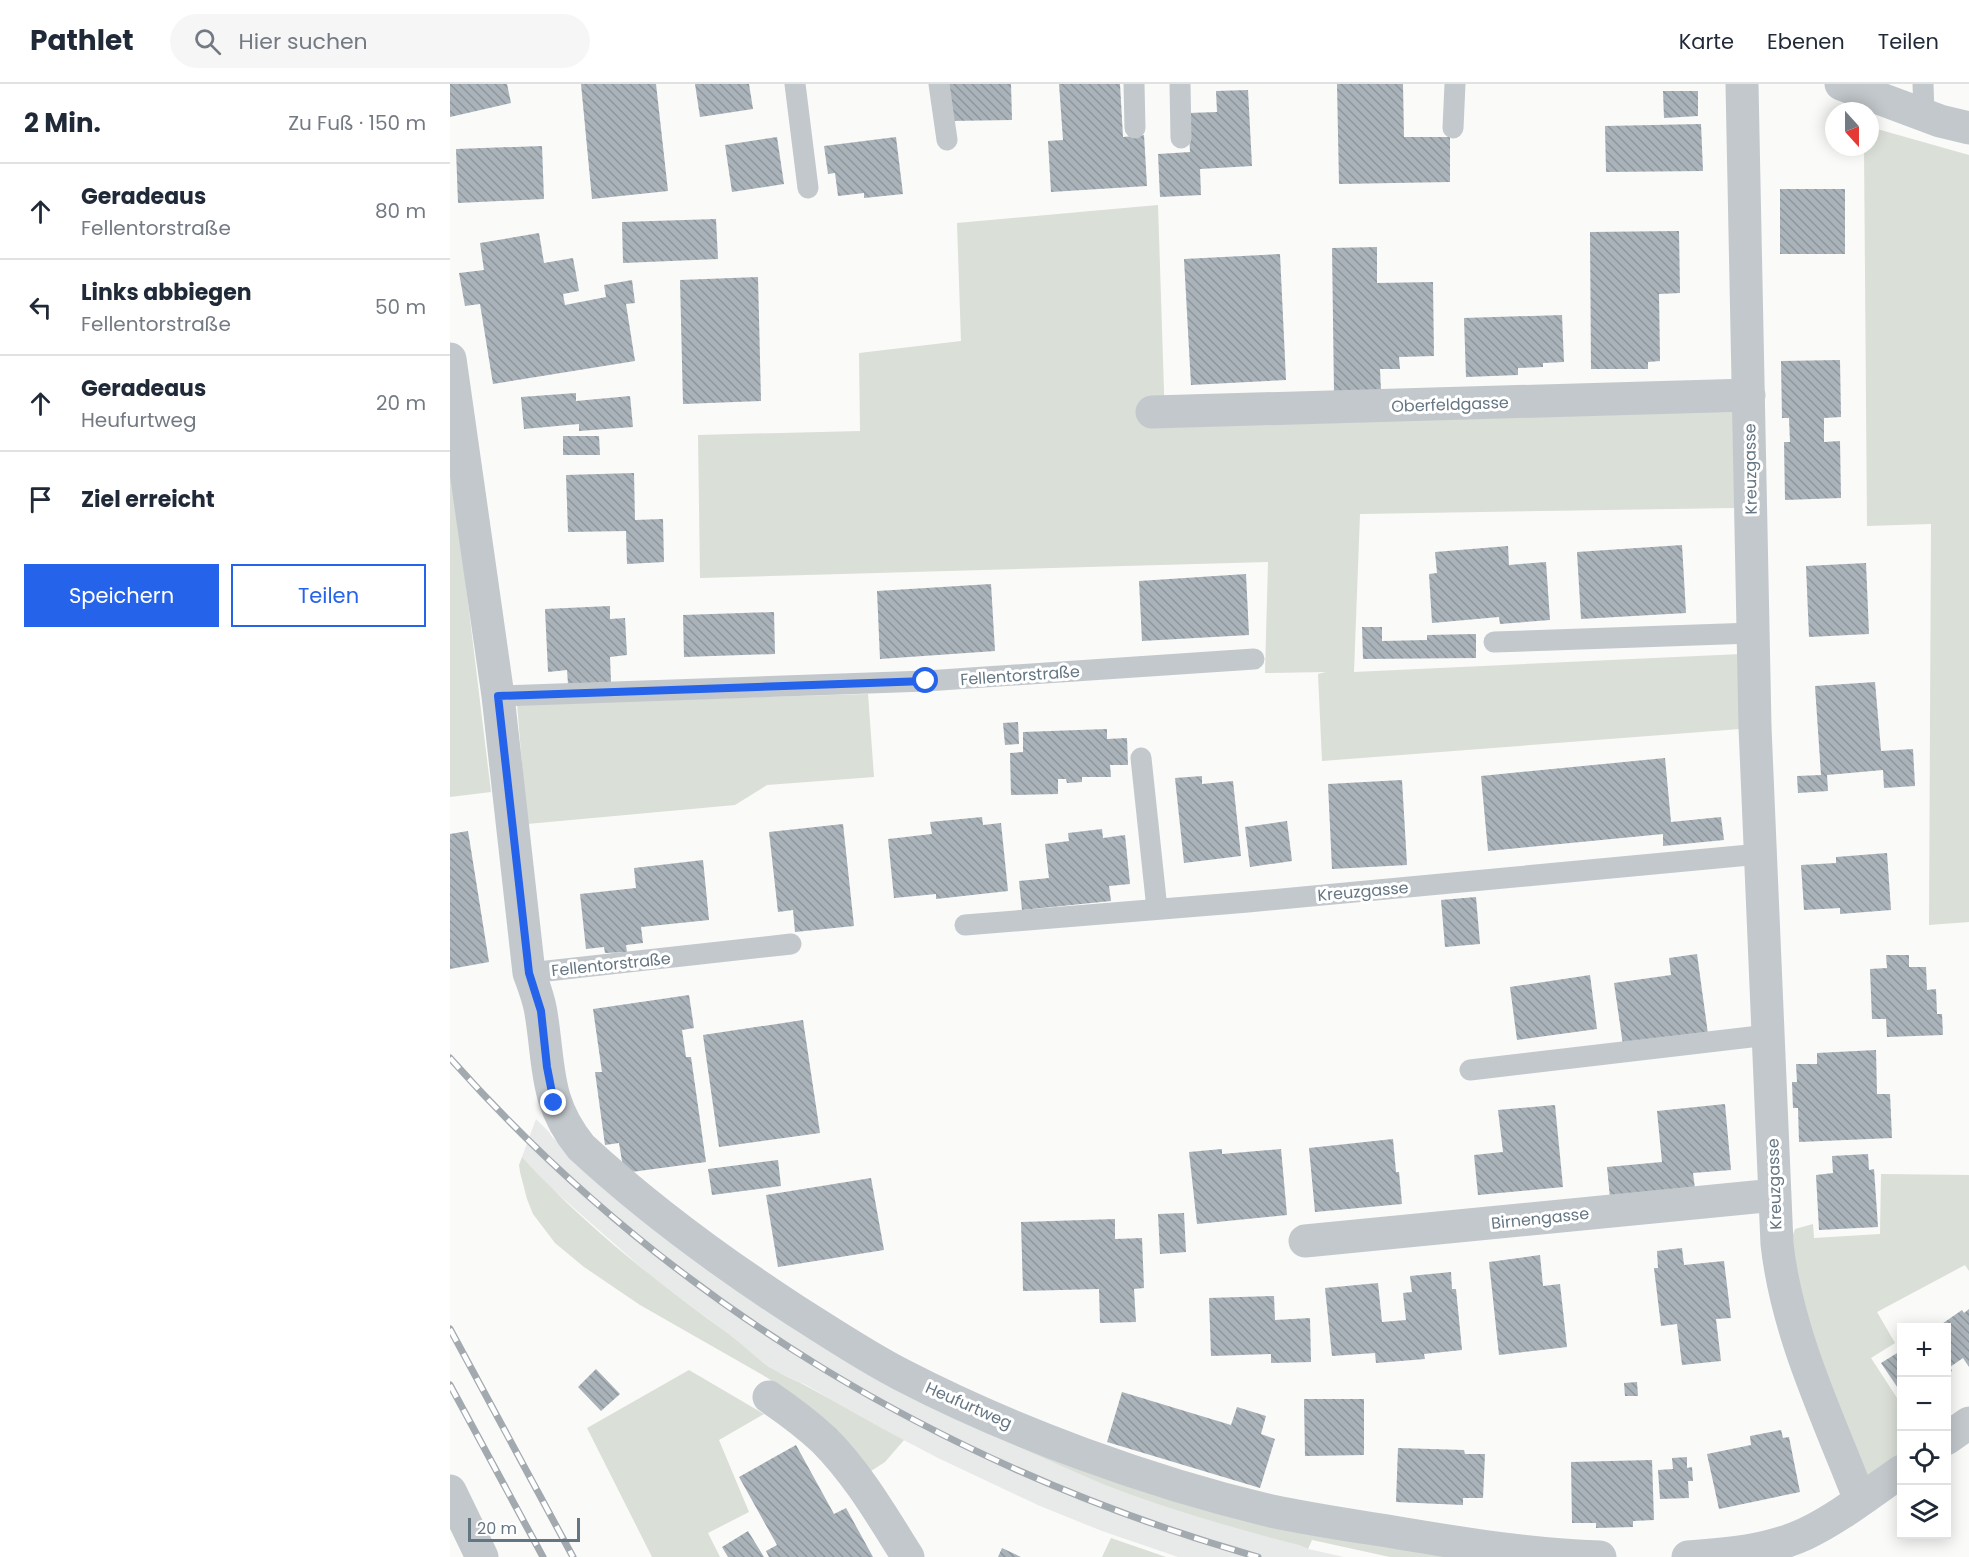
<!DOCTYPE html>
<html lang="de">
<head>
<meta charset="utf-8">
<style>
	:root { --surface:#fff; --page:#f6f6f7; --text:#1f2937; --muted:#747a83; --line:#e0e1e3; --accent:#2563eb }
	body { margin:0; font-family:Poppins,sans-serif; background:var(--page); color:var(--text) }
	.controls { position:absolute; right:18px; bottom:18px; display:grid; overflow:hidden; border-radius:0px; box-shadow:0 3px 15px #0003 }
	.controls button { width:54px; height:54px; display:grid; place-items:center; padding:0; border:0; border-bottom:2px solid var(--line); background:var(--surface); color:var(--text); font:30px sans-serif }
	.compass { position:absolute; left:1375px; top:18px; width:54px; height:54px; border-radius:50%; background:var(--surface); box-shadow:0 3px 15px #0003; rotate:159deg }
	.scale { position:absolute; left:18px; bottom:15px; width:112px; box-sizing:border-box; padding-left:6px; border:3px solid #657683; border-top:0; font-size:16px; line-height:21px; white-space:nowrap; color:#657683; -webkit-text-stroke:4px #fff; paint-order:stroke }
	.stop { position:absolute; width:18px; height:18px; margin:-14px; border:4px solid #2563eb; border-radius:50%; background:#fff }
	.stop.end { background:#2563eb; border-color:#fff; box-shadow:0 2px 6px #0008 }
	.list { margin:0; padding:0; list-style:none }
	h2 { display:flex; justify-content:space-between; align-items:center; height:78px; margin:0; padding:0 24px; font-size:26px }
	h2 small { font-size:20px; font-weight:400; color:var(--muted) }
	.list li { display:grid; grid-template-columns:39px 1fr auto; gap:18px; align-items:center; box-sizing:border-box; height:96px; padding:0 24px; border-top:2px solid var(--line) }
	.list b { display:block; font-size:22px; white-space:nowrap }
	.list p { margin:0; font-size:20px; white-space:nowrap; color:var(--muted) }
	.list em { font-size:20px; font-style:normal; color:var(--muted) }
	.actions { display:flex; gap:12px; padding:18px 24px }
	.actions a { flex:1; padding:14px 0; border:2px solid var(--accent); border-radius:0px; text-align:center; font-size:21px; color:var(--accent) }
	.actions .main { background:var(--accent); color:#fff }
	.icon { flex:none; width:33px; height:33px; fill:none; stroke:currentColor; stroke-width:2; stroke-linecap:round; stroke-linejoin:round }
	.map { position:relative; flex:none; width:1519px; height:1473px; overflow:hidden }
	header { display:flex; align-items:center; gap:36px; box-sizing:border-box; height:84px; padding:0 30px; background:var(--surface); border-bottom:2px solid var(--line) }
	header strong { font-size:28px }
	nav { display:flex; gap:33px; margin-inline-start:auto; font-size:21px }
	.search { width:420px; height:54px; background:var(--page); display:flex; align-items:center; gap:15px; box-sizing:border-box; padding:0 21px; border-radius:33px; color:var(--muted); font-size:22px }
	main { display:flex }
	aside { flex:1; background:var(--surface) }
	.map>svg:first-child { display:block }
	.built { fill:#e8e9e9 }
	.green { fill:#dadfd7 }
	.building { fill:url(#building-back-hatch) }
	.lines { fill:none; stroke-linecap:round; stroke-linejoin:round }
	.lane { stroke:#c3c8cc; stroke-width:21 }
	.street { stroke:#c3c8cc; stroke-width:33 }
	.rail-casing { stroke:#a2aab0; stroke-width:7 }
	.rail { stroke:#fff; stroke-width:4.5; stroke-dasharray:14; stroke-linecap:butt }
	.route { stroke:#2563eb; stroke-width:8 }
	.labels { text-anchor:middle; stroke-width:6; stroke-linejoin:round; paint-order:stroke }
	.street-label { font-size:16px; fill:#657683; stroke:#fff }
</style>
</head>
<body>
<header>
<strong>Pathlet</strong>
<div class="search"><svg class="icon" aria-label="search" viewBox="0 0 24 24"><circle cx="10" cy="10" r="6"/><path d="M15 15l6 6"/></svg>Hier suchen</div>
<nav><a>Karte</a><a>Ebenen</a><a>Teilen</a></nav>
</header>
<main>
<aside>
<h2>2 Min.<small>Zu Fuß · 150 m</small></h2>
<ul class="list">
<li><svg class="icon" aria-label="ahead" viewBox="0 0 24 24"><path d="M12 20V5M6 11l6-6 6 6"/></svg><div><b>Geradeaus</b><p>Fellentorstraße</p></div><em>80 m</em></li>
<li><svg class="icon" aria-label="left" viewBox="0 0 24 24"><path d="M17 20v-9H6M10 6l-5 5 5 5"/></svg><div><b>Links abbiegen</b><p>Fellentorstraße</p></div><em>50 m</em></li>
<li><svg class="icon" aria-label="ahead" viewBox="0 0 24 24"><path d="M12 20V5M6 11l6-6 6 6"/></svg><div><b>Geradeaus</b><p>Heufurtweg</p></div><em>20 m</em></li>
<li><svg class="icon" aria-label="arrive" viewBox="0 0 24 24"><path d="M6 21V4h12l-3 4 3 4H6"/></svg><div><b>Ziel erreicht</b></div></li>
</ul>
<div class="actions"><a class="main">Speichern</a><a>Teilen</a></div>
</aside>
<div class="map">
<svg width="1519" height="1473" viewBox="0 0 1519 1473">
	<defs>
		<pattern id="building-back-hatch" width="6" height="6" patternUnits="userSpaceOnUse" patternTransform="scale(1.5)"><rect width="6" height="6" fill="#aab3b9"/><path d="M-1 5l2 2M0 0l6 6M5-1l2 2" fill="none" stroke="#8e969c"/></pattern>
	</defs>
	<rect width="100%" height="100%" fill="#fafaf8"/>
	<path class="built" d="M 86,1035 L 99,1048 L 102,1053 L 152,1098 L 301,1215 L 858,1465 L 894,1473 L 728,1473 L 652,1447 L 590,1422 L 488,1374 L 427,1342 L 356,1301 L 325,1287 L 307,1274 L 283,1253 L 202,1193 L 100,1103 L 72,1073 Z"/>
	<path class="green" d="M 1420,43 L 1519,71 L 1519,838 L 1479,841 L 1481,440 L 1417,442 L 1414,63 L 1420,63 Z
		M 708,121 L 715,338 L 1286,323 L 1284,424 L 910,430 L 904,588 L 1291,570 L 1290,645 L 872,677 L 868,590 L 876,588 L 815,589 L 818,478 L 250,494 L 248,351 L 410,347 L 409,269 L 511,257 L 507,139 Z
		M 0,370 L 41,708 L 0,713 Z
		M 418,610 L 424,693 L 317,701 L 285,721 L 77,740 L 67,620 Z
		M 72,1073 C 133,1140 205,1197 279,1250 C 295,1262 308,1277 326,1287 C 336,1293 348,1297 358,1303 C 390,1320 421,1339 454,1356 L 435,1378 L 421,1387 L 341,1310 L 316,1293 L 190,1221 L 134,1183 L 105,1159 L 83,1130 L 77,1115 L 70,1088 L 69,1081 Z
		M 1431,1090 L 1519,1091 L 1519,1187 L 1515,1181 L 1427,1228 L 1445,1259 L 1421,1274 L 1451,1320 L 1451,1376 L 1417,1399 L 1351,1233 L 1340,1159 L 1345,1145 L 1363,1140 L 1364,1154 L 1430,1150 Z
		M 239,1286 L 314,1330 L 269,1356 L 299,1428 L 258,1449 L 270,1473 L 202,1473 L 137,1344 Z
		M 511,1336 L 1032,1473 L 940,1473 L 862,1456 L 858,1465 L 849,1461 C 783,1444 717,1425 653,1400 C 605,1380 558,1358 511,1336 Z
		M 661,1454 L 716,1473 L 652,1473 Z"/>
	<path class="building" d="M 0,0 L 57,0 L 61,19 L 0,33 Z
		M 131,0 L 206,0 L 218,107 L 142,115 Z
		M 245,0 L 299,0 L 303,25 L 250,33 Z
		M 497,0 L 561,0 L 562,36 L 499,37 Z
		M 609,0 L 670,0 L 673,53 L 694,51 L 697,102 L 601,108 L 598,57 L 613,56 Z
		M 887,0 L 953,0 L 954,53 L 1000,53 L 1000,98 L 889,100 Z
		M 798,6 L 802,82 L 750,85 L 751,111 L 710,113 L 708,70 L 740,68 L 738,29 L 767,28 L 766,7 Z
		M 1213,7 L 1248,7 L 1248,32 L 1214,34 Z
		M 1251,40 L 1253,87 L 1156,88 L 1155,42 Z
		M 327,53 L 334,100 L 282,108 L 275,61 Z
		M 446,53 L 453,110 L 414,114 L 414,109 L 388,112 L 385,89 L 378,90 L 374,62 Z
		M 92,62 L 94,115 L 8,119 L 6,65 Z
		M 1330,105 L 1395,105 L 1395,170 L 1330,170 Z
		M 266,135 L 268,175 L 173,179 L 172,138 Z
		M 1229,147 L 1230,209 L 1209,210 L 1210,277 L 1198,278 L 1198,285 L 1141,285 L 1140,148 Z
		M 89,149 L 94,179 L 123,174 L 129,207 L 113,210 L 115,221 L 156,213 L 154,201 L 182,196 L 185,219 L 176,220 L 185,277 L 43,300 L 30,220 L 15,222 L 9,189 L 34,186 L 30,159 Z
		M 927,163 L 927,199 L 983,198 L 984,272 L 949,273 L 950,285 L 930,285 L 931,307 L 884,308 L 882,164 Z
		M 830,170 L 836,296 L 741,301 L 734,175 Z
		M 308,193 L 311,317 L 233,320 L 230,196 Z
		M 1112,231 L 1114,278 L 1093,279 L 1093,283 L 1068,284 L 1068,291 L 1016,293 L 1014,234 Z
		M 1390,276 L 1391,333 L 1374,334 L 1374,358 L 1390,357 L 1391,414 L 1335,416 L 1334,358 L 1340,358 L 1339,334 L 1332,334 L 1331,277 Z
		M 126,309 L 126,317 L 180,312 L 183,343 L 129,347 L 129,340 L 74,345 L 71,313 Z
		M 113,352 L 149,352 L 150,371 L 113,371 Z
		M 184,389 L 185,436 L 213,435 L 214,478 L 177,480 L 176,447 L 118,448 L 116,391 Z
		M 1232,461 L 1236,529 L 1131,535 L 1127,468 Z
		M 1058,462 L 1059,481 L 1096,478 L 1100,536 L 1050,540 L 1049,533 L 982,539 L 979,490 L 987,489 L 985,468 Z
		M 1416,479 L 1419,550 L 1359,553 L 1356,482 Z
		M 796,490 L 799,551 L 692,557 L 689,497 Z
		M 541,500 L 545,567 L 430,575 L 427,507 Z
		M 160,522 L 160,535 L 175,534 L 177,571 L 160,573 L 161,598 L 118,600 L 117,586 L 98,588 L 95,525 Z
		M 324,528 L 325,570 L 234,573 L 233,531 Z
		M 912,543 L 932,543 L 932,557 L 977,556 L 977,551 L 1026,550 L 1026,574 L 913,575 Z
		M 1425,598 L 1431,667 L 1463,665 L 1465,702 L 1434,704 L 1433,686 L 1377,691 L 1378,707 L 1348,709 L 1347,692 L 1371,691 L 1365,602 Z
		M 568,638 L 569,660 L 555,661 L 553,639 Z
		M 657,645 L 657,655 L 677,654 L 678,681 L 660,681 L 661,693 L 632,693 L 632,698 L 617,699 L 616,695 L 608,695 L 608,710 L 561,711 L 560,669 L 573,668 L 573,648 Z
		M 1215,674 L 1221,738 L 1271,733 L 1274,756 L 1213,762 L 1213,750 L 1038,767 L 1031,692 Z
		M 752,692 L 752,700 L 783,697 L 791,772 L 734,779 L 725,694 Z
		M 952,696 L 957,781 L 882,785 L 878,700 Z
		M 532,733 L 533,741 L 551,739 L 558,807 L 486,815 L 486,810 L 444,814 L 438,755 L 482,750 L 480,738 Z
		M 837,737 L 842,777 L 800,783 L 795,743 Z
		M 393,740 L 404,842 L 345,848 L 343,826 L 328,828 L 319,748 Z
		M 652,745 L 653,754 L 675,751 L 680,800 L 659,802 L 661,817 L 572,826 L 569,797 L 599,794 L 595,760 L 619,757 L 618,749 Z
		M 18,747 L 39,878 L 0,885 L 0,750 Z
		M 1437,769 L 1441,826 L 1390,830 L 1390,824 L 1354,826 L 1351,781 L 1386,779 L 1386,773 Z
		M 253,776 L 259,836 L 191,843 L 193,859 L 176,861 L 177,868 L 155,869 L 154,863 L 136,865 L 130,810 L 186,804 L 184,784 Z
		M 1026,813 L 1030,860 L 995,863 L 991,816 Z
		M 1247,870 L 1258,950 L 1173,961 L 1164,899 L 1221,891 L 1219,874 Z
		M 1436,871 L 1459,871 L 1459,883 L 1476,883 L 1477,906 L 1486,905 L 1487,930 L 1492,930 L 1493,951 L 1437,953 L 1436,935 L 1422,935 L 1420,885 L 1437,884 Z
		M 1140,891 L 1147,945 L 1067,956 L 1060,903 Z
		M 239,911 L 244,944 L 232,946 L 236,973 L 241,973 L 256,1078 L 174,1089 L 169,1059 L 155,1061 L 145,988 L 152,988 L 143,925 Z
		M 353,936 L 370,1049 L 269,1063 L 253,951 Z
		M 1426,966 L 1427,1010 L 1440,1010 L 1442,1054 L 1349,1058 L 1348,1024 L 1343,1024 L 1342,998 L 1347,998 L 1346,980 L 1367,980 L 1367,969 Z
		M 1275,1020 L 1281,1086 L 1243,1089 L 1245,1105 L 1160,1114 L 1157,1083 L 1212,1078 L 1207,1027 Z
		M 1105,1021 L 1113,1103 L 1028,1111 L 1024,1071 L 1053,1068 L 1048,1026 Z
		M 943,1055 L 946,1088 L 949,1088 L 952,1120 L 865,1128 L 859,1064 Z
		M 772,1065 L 772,1070 L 831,1065 L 837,1131 L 747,1140 L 739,1068 Z
		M 1418,1070 L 1419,1086 L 1424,1085 L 1428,1143 L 1369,1146 L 1366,1091 L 1383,1089 L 1382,1072 Z
		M 328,1076 L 331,1102 L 262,1111 L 258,1085 Z
		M 421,1094 L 434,1166 L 328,1183 L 316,1111 Z
		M 734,1129 L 736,1168 L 710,1170 L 708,1130 Z
		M 665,1135 L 665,1155 L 692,1154 L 694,1204 L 684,1205 L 686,1238 L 650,1239 L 649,1205 L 573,1207 L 571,1138 Z
		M 1232,1164 L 1234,1181 L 1274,1177 L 1281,1234 L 1266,1235 L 1271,1277 L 1232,1281 L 1227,1240 L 1211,1242 L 1204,1184 L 1208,1184 L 1207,1167 Z
		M 1090,1171 L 1093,1202 L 1110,1200 L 1117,1263 L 1049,1271 L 1039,1178 Z
		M 1001,1188 L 1002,1205 L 1006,1205 L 1012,1266 L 974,1270 L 975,1275 L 926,1279 L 925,1269 L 882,1272 L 875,1204 L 928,1199 L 932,1238 L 956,1236 L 953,1209 L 962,1208 L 960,1192 Z
		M 824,1212 L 825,1236 L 860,1234 L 861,1278 L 821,1279 L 821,1270 L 761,1272 L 759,1214 Z
		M 1519,1225 L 1519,1283 L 1513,1274 L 1500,1283 L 1502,1287 L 1496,1290 L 1496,1244 L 1486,1244 L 1512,1226 L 1514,1229 Z
		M 1452,1266 L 1452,1310 L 1431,1279 Z
		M 146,1285 L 170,1310 L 151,1327 L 128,1303 Z
		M 1187,1298 L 1188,1312 L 1175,1312 L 1174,1299 Z
		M 672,1308 L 781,1341 L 787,1323 L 816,1332 L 811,1350 L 825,1355 L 810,1404 L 657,1358 Z
		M 854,1315 L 914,1315 L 914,1371 L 855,1372 Z
		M 1331,1346 L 1333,1354 L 1339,1353 L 1350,1408 L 1269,1425 L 1257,1370 L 1301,1361 L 1300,1352 Z
		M 346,1361 L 384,1430 L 396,1424 L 423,1473 L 319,1473 L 316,1467 L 327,1461 L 289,1393 Z
		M 948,1364 L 1014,1366 L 1015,1370 L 1035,1370 L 1033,1414 L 1013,1414 L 1013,1421 L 946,1418 Z
		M 1237,1373 L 1237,1384 L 1242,1383 L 1243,1397 L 1238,1397 L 1239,1414 L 1210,1415 L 1208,1386 L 1223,1385 L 1222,1374 Z
		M 1202,1376 L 1204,1436 L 1183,1437 L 1183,1443 L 1146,1444 L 1146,1439 L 1122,1439 L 1121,1378 Z
		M 298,1447 L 314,1473 L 278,1473 L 272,1463 Z
		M 552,1464 L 571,1473 L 548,1473 Z"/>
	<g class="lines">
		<path class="lane" d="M 345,0 L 358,104
			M 489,0 L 497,56
			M 684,0 L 685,44
			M 730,0 L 731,54
			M 1473,0 L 1474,30
			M 1003,44 L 1005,0
			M 1044,558 L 1303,549
			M 48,612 L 476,597 L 804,575
			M 691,674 L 707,825
			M 515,841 L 798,818 L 1310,770
			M 79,889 L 341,860
			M 1020,986 L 1318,951"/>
		<path class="street" d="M 1292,0 L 1305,643 L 1327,1160 C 1337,1250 1378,1333 1410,1416
			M 1391,0 L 1490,37 L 1519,44
			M 0,275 L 48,612 L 79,889 C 84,902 89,915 91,929 C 100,983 94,1017 131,1063 C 199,1126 269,1177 346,1227 C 381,1249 415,1272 452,1291 C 564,1349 699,1398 821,1427 C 863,1436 906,1442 949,1449 C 1015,1460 1082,1471 1150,1473
			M 702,328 L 1299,311
			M 855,1157 L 1325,1111
			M 319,1313 C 338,1326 357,1340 374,1356 C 408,1390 432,1432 458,1473
			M 1496,1355 L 1519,1339
			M 0,1407 L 32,1473
			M 1238,1473 C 1278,1470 1318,1467 1355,1450 C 1389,1434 1421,1408 1452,1387"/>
		<defs>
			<path id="rail" d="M 0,974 C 217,1218 496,1384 808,1473
				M 0,1245 L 123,1473
				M 0,1301 L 93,1473"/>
		</defs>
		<use href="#rail" class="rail-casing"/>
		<use href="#rail" class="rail"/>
	</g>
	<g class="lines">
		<path class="route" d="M 104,1019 L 97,983 L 91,927 L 79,889 L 48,612 L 476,597"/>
	</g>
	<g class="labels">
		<g class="street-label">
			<text transform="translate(1000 320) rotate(-2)" y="6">Oberfeldgasse</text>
			<text transform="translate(1300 385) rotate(-91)" y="6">Kreuzgasse</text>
			<text transform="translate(570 591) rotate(-4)" y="6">Fellentorstraße</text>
			<text transform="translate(913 807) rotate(-5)" y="6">Kreuzgasse</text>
			<text transform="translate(161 880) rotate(-6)" y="6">Fellentorstraße</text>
			<text transform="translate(1324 1100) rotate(-92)" y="6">Kreuzgasse</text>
			<text transform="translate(1090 1134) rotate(-6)" y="6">Birnengasse</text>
			<text transform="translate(519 1321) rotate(24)" y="6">Heufurtweg</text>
		</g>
	</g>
</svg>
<div class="controls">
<button>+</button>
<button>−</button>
<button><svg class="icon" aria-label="locate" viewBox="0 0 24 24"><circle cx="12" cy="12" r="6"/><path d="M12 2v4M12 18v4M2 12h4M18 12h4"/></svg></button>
<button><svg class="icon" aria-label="layers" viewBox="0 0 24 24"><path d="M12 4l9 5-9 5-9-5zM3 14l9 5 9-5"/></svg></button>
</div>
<svg class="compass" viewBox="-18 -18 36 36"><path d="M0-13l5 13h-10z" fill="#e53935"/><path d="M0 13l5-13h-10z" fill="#747a83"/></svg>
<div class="scale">20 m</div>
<div class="stop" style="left:476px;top:597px"></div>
<div class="stop end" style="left:104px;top:1019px"></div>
</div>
</main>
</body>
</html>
